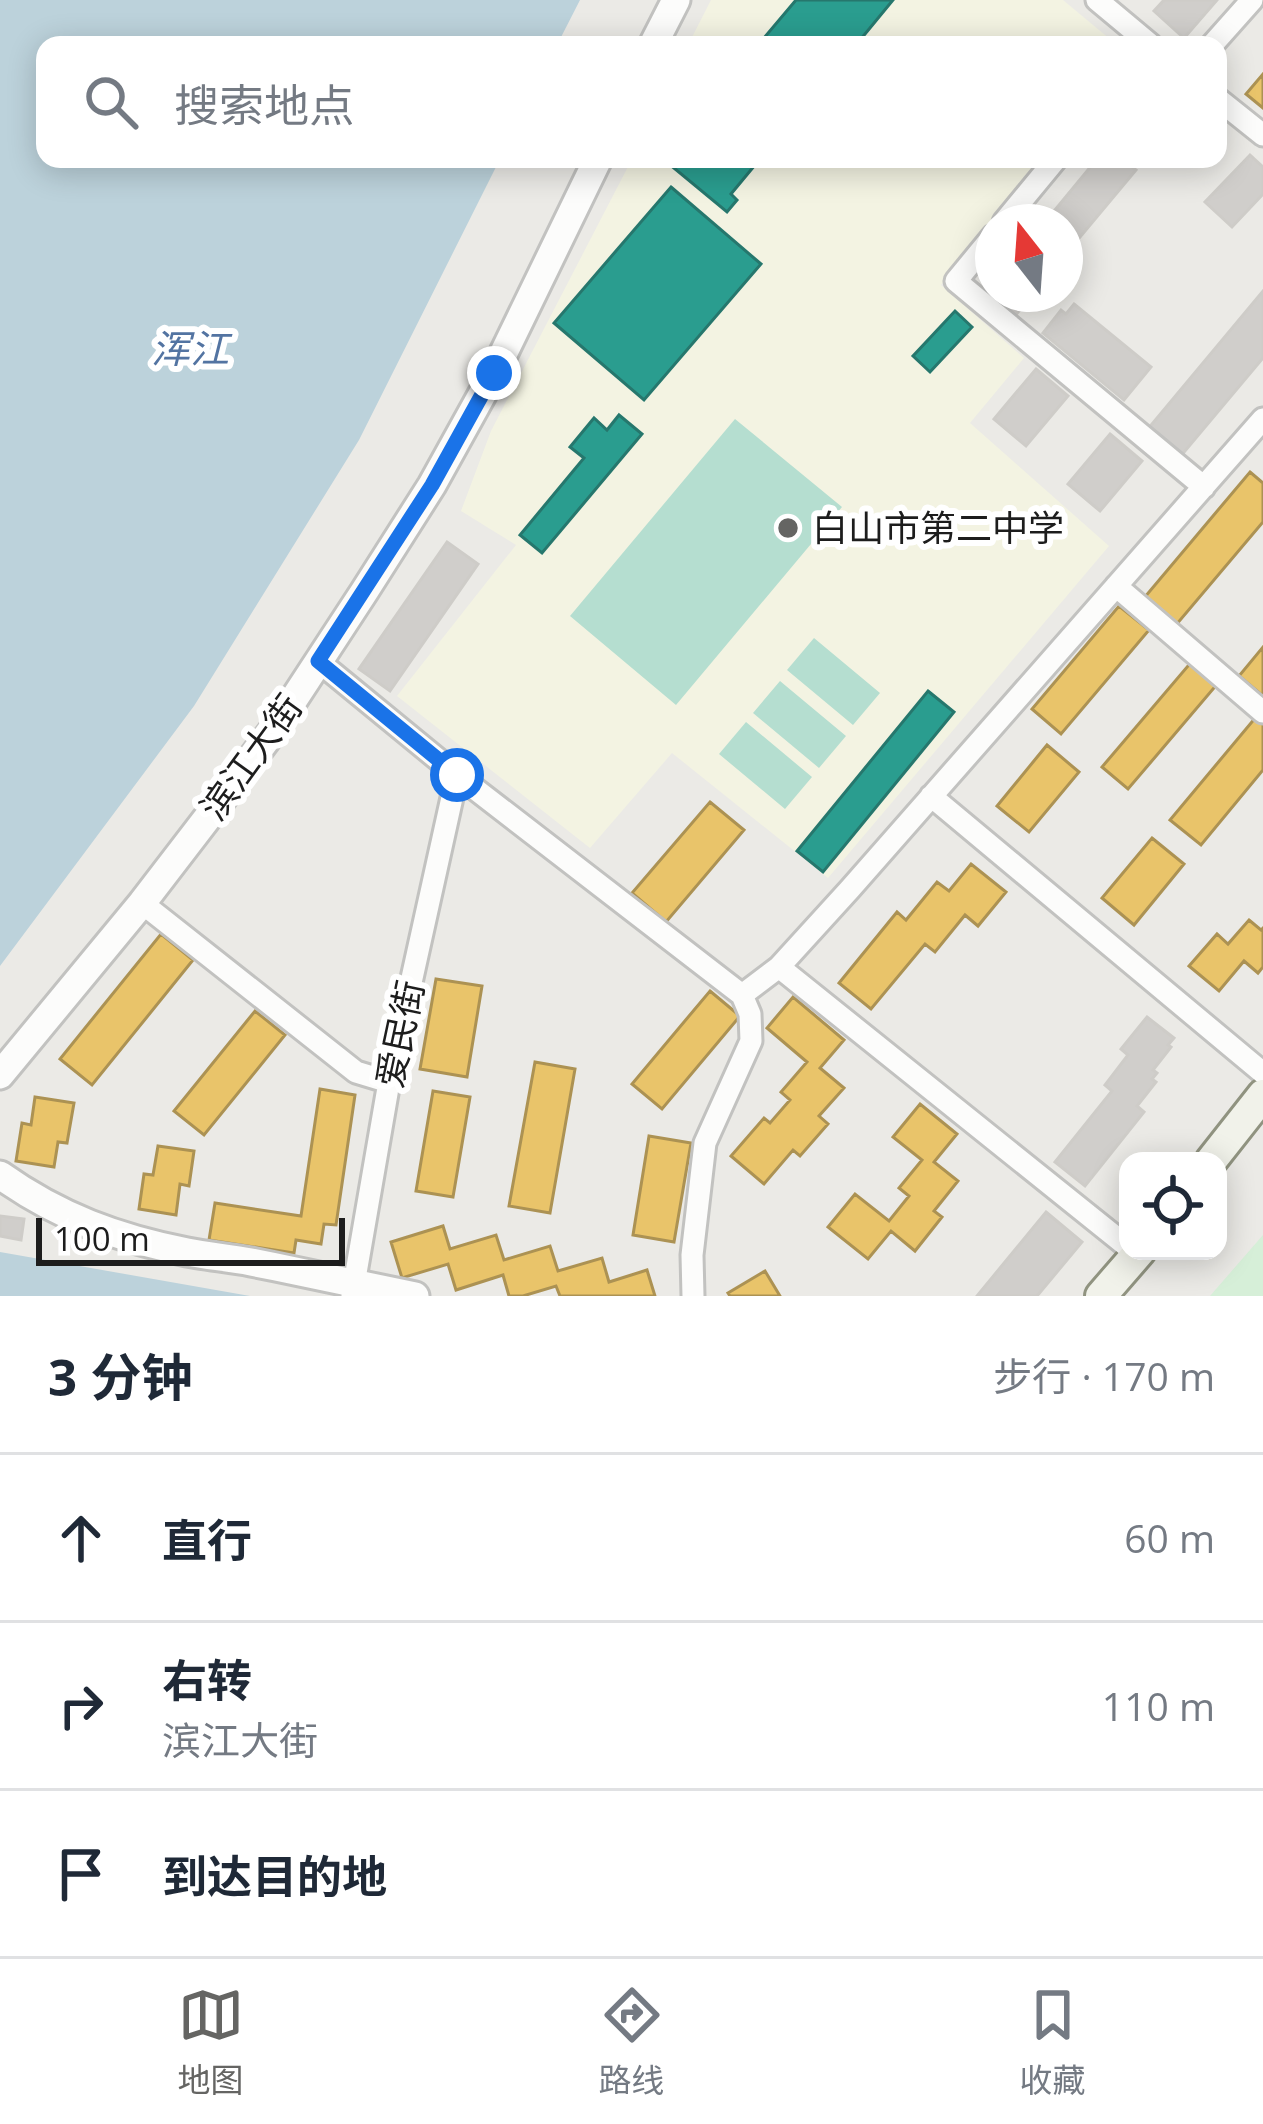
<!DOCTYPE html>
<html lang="zh">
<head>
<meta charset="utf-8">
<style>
	:root { --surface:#fff; --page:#f2f2f3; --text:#1f2937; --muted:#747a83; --line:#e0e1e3; --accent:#656563 }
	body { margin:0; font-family:"Open Sans","Noto Sans SC",sans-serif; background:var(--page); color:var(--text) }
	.controls { position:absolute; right:36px; bottom:36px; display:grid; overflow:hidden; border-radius:24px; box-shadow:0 6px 30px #0003 }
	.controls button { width:108px; height:108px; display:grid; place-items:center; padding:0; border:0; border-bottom:3px solid var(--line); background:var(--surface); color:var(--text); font:60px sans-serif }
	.compass { position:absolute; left:975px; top:204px; width:108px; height:108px; border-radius:50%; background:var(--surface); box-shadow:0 6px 30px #0003; rotate:343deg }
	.scale { position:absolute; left:36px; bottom:30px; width:309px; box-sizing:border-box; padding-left:12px; border:6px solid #1d1d1d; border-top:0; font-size:33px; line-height:42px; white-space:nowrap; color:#1d1d1d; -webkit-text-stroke:9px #fff; paint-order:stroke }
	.stop { position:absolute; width:36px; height:36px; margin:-27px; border:9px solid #1a73e8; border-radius:50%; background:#fff }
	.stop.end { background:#1a73e8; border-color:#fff; box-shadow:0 3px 12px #0008 }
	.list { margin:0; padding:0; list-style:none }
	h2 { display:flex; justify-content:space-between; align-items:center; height:156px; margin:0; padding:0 48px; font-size:51px }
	h2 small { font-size:39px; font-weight:400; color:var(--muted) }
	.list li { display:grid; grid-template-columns:78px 1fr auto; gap:36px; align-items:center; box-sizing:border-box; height:168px; padding:0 48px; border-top:3px solid var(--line) }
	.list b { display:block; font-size:45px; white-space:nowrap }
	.list p { margin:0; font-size:39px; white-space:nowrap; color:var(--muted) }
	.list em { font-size:39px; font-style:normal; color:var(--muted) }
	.icon { flex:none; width:66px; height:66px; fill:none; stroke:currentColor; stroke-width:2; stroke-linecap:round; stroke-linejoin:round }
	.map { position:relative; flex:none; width:1263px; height:1296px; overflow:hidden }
	.search { position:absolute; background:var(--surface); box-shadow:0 6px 30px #0003; left:36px; right:36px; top:36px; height:132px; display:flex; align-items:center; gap:30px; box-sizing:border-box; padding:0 42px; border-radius:24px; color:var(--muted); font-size:45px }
	.sheet { height:660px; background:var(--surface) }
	nav { display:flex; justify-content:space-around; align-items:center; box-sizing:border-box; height:168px; border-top:3px solid var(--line); background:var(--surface); font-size:33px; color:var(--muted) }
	nav a { display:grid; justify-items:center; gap:6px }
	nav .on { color:var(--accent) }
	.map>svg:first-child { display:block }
	.education { fill:#f3f3e2 }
	.park { fill:#d6efd8 }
	.pitch { fill:#b5ded0 }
	.water { fill:#bcd2db }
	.homes { fill:#e9c46a; stroke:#ac9253; stroke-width:3 }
	.schools { fill:#2a9d8f; stroke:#26776d; stroke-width:3 }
	.building { fill:#d0cecb; stroke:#ceccc8; stroke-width:3 }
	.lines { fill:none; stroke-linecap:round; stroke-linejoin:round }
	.minor-casing { stroke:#c2c2c0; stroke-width:27 }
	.tertiary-casing { stroke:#c2c2c0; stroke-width:33 }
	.secondary-casing { stroke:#909380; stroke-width:36 }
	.minor { stroke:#fcfcfb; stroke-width:21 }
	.tertiary { stroke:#fcfcfb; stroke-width:27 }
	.secondary { stroke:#f1f2ea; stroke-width:30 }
	.route { stroke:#1a73e8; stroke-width:15 }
	.poi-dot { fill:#656563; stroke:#fff; stroke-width:4.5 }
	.labels { text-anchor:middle; stroke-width:12; stroke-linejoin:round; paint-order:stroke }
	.poi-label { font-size:36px; fill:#1d1d1d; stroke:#fff; text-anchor:start }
	.street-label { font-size:36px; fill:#1d1d1d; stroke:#fff }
	.water-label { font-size:39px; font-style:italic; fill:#5374a2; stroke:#fff }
</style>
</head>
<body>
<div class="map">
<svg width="1263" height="1296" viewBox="0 0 1263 1296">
	<rect width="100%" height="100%" fill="#ebeae6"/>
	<path class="education" d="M 711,0 L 1063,0 L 1117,45 L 688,45 Z
		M 632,159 L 1046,159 L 941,285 L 1024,358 L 970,423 L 1109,546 L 828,878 L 672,753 L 590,848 L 397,696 L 516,545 L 461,511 L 491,431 Z"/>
	<path class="park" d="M 1263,1235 L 1263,1296 L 1210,1296 Z"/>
	<path class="pitch" d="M 735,419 L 842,507 L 676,705 L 570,616 Z
		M 814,638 L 880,693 L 853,725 L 787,670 Z
		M 780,681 L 846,736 L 819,768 L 753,713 Z
		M 746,722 L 812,777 L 785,809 L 719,754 Z"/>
	<path class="water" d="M 0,0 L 580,0 L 557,45 L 45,45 L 45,159 L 500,159 L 359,440 L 194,706 L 0,966 Z
		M 0,1252 L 250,1296 L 0,1296 Z"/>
	<path class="homes" d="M 1263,74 L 1263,108 L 1246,94 Z
		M 1250,472 L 1263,483 L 1263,522 L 1176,625 L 1144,598 Z
		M 1119,606 L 1149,630 L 1061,734 L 1032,709 Z
		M 1263,647 L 1263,696 L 1239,676 Z
		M 1193,660 L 1219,682 L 1128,789 L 1102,767 Z
		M 1256,717 L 1263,722 L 1263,770 L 1201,845 L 1170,820 Z
		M 1047,745 L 1079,772 L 1029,832 L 997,806 Z
		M 710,802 L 744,830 L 666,922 L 632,893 Z
		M 1152,838 L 1184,864 L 1134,925 L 1102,898 Z
		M 971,864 L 1006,892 L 978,926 L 965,915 L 935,952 L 925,944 L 871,1009 L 839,983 L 897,912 L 906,920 L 937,882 L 949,891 Z
		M 1249,920 L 1261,930 L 1263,928 L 1263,967 L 1258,973 L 1244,961 L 1219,991 L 1189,966 L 1217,934 L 1228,944 Z
		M 161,934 L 193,960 L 92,1085 L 60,1059 Z
		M 436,979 L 482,986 L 467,1077 L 420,1069 Z
		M 710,991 L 740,1016 L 662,1109 L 632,1084 Z
		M 793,997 L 844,1040 L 820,1068 L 844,1088 L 819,1116 L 828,1124 L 800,1156 L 793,1150 L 764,1184 L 731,1156 L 764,1118 L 770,1123 L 790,1100 L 781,1092 L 807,1062 L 767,1028 Z
		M 255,1011 L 285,1035 L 204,1135 L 174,1111 Z
		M 535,1062 L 575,1069 L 550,1213 L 509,1206 Z
		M 320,1089 L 355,1095 L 336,1225 L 324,1224 L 321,1244 L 296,1240 L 294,1253 L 209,1240 L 215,1203 L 301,1216 Z
		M 433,1091 L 470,1097 L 453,1197 L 416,1191 Z
		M 35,1097 L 74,1103 L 67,1143 L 58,1142 L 54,1167 L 16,1161 L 22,1123 L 31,1125 Z
		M 920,1104 L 957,1134 L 934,1162 L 958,1181 L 934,1211 L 942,1217 L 915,1251 L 891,1231 L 868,1259 L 828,1227 L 855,1194 L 889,1221 L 909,1196 L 899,1188 L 922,1160 L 893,1137 Z
		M 649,1136 L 691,1143 L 674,1242 L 633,1235 Z
		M 158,1146 L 194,1151 L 189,1186 L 180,1184 L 176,1215 L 139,1209 L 144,1174 L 153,1175 Z
		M 443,1226 L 450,1249 L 496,1235 L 504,1260 L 550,1246 L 558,1271 L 602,1258 L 609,1282 L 647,1270 L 655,1296 L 560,1296 L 556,1286 L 523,1296 L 509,1296 L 503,1275 L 456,1290 L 448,1264 L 402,1278 L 391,1242 Z
		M 765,1271 L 780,1296 L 730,1296 L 728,1293 Z"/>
	<path class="schools" d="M 796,0 L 893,0 L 856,45 L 758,45 Z
		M 663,159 L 760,159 L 731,194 L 737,200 L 727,212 Z
		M 671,187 L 761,264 L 644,400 L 554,323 Z
		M 955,311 L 972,327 L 930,372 L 913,356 Z
		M 619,415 L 642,434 L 542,553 L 520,535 L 584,458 L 570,447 L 594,418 L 607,430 Z
		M 928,691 L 954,712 L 823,872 L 797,851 Z"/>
	<path class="building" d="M 1164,0 L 1217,0 L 1184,38 L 1154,11 Z
		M 1250,155 L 1263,167 L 1263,194 L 1232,227 L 1205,202 Z
		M 1097,159 L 1122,159 L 1136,170 L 1065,255 L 1065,222 L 1045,222 Z
		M 993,285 L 993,294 L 1033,294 L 1014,317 L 986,294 Z
		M 1263,291 L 1263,358 L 1180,457 L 1147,430 Z
		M 1074,304 L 1151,367 L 1124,400 L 1043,333 L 1061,310 L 1066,314 Z
		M 1036,369 L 1068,396 L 1026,446 L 994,419 Z
		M 1110,434 L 1142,461 L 1100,511 L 1068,484 Z
		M 447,542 L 478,564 L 390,691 L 359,669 Z
		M 1147,1017 L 1174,1038 L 1168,1045 L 1171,1047 L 1153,1070 L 1157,1073 L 1152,1079 L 1156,1082 L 1137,1106 L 1144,1112 L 1085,1186 L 1055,1162 L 1112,1091 L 1105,1085 L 1128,1055 L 1121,1049 Z
		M 1046,1212 L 1082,1242 L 1037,1296 L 977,1296 Z
		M 0,1216 L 24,1219 L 21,1240 L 0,1236 Z"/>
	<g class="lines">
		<defs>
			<path id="minor" d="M 1097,0 L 1151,45
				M 1212,45 L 1252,0
				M 1218,99 L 1263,135
				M 1004,222 L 1056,159
				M 993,236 L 956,281 L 1204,487
				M 1116,586 L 1263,712
				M 318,661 L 457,775 L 742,995
				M 931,796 L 1263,1073
				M 142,903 L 356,1072 L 389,1082
				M 779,967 L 1128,1247
				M 352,1296 L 389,1082 L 457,775
				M 693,1296 L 692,1255 L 705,1143 L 751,1041 L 750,1014 L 742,995 L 779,967 L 850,889 L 1263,419"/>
			<path id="tertiary" d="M 653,45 L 676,0
				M 0,1075 L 142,903 L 228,791 L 275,728 L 364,592 L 432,485 L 494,373 L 598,159
				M 0,1175 C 59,1217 117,1238 187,1252 C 208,1256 230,1258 251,1262 C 306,1273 361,1285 415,1296"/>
			<path id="secondary" d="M 1211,1161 L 1263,1095
				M 1101,1296 L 1140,1251"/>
		</defs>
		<use href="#minor" class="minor-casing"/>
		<use href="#tertiary" class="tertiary-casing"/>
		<use href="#secondary" class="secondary-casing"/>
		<use href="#minor" class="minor"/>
		<use href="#tertiary" class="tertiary"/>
		<use href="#secondary" class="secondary"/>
	</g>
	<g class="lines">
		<path class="route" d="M 457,775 L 318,661 L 432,485 L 494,373"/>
	</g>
	<circle class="poi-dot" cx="788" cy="528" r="12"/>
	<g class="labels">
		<g class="poi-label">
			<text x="812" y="541">白山市第二中学</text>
		</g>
		<g class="street-label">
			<text transform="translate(251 757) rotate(-54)" y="13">滨江大街</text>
			<text transform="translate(400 1034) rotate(-78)" y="13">爱民街</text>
		</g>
		<g class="water-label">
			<text x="190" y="363">浑江</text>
		</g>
	</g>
</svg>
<div class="controls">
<button><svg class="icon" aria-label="locate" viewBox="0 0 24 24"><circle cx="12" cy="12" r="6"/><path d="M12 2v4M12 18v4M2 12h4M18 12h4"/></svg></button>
</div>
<svg class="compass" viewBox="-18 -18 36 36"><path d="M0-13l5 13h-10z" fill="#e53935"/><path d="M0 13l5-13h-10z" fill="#747a83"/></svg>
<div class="scale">100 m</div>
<div class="stop" style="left:457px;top:775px"></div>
<div class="stop end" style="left:494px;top:373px"></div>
<div class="search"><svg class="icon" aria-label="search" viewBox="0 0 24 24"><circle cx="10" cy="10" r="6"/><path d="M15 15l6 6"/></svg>搜索地点</div>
</div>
<section class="sheet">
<h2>3 分钟<small>步行 · 170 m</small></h2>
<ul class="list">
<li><svg class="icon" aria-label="ahead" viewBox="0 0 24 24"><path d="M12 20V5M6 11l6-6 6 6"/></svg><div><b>直行</b></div><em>60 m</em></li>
<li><svg class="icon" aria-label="right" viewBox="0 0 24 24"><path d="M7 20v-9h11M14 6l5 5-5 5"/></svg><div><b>右转</b><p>滨江大街</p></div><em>110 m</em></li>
<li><svg class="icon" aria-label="arrive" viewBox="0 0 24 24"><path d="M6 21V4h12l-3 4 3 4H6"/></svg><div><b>到达目的地</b></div></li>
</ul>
</section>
<nav>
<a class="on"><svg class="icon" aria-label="map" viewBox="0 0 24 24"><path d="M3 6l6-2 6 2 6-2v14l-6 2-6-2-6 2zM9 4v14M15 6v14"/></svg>地图</a>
<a><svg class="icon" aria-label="directions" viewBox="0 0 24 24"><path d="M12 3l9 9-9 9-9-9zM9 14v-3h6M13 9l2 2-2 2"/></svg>路线</a>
<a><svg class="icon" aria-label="saved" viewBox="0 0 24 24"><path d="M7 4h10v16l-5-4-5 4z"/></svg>收藏</a>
</nav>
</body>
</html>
